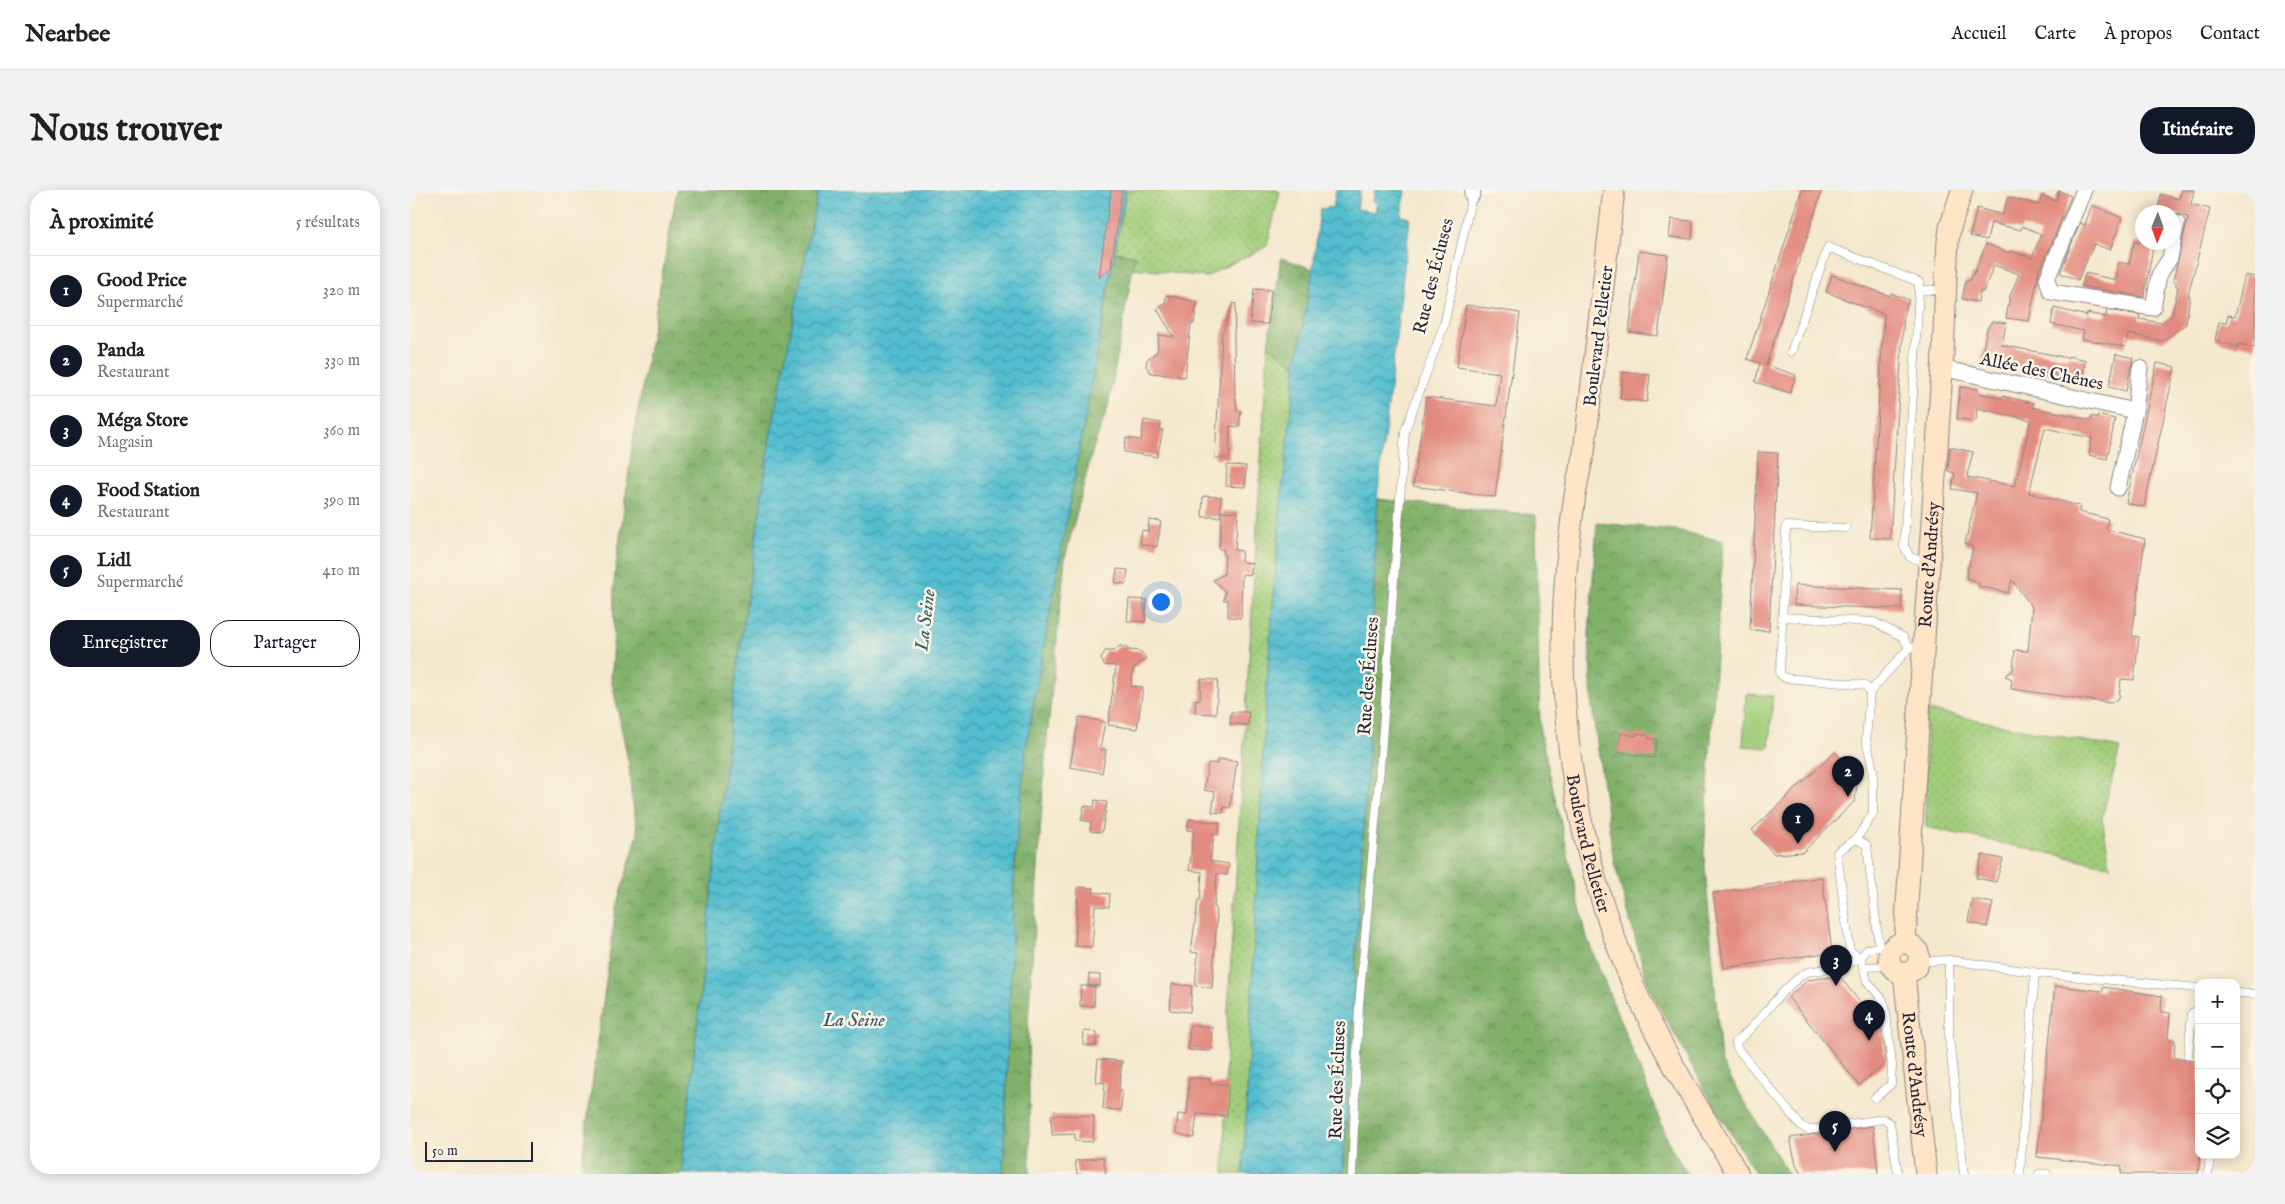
<!DOCTYPE html>
<html lang="fr">
<head>
<meta charset="utf-8">
<style>
	:root { --surface:#fff; --page:#f2f2f2; --text:#202124; --muted:#757577; --line:#e0e0e0; --accent:#111827 }
	body { margin:0; font-family:"IM FELL English",serif; background:var(--page); color:var(--text) }
	.controls { position:absolute; right:15px; bottom:15px; display:grid; overflow:hidden; border-radius:10px; box-shadow:0 2px 12px #0003 }
	.controls button { width:45px; height:45px; display:grid; place-items:center; padding:0; border:0; border-bottom:1px solid var(--line); background:var(--surface); color:var(--text); font:25px sans-serif }
	.compass { position:absolute; left:1725px; top:15px; width:45px; height:45px; border-radius:50%; background:var(--surface); box-shadow:0 2px 12px #0003; rotate:181deg }
	.scale { position:absolute; left:15px; bottom:12px; width:108px; box-sizing:border-box; padding-left:5px; border:2px solid #22223b; border-top:0; font-size:14px; line-height:18px; white-space:nowrap; color:#22223b; -webkit-text-stroke:4px #fcf5e5; paint-order:stroke }
	.you { position:absolute; left:750px; top:411px; width:18px; height:18px; margin:-12px; border:4px solid #fff; border-radius:50%; background:#1a73e8; box-shadow:0 0 0 8px #1a73e833 }
	.badge { display:grid; place-items:center; width:32px; height:32px; border-radius:50%; background:var(--accent); color:#fff; font-size:16px; font-weight:700 }
	.pin { position:absolute; translate:-50% -41px; filter:drop-shadow(0 1px 2px #0008) }
	.pin::after { content:''; position:absolute; top:26px; width:18px; height:15px; background:inherit; clip-path:polygon(0 0,100% 0,50% 100%) }
	.list { margin:0; padding:0; list-style:none }
	h2 { display:flex; justify-content:space-between; align-items:center; height:65px; margin:0; padding:0 20px; font-size:21px }
	h2 small { font-size:16px; font-weight:400; color:var(--muted) }
	.list li { display:grid; grid-template-columns:32px 1fr auto; gap:15px; align-items:center; box-sizing:border-box; height:70px; padding:0 20px; border-top:1px solid var(--line) }
	.list b { display:block; font-size:19px; white-space:nowrap }
	.list p { margin:0; font-size:16px; white-space:nowrap; color:var(--muted) }
	.list em { font-size:16px; font-style:normal; color:var(--muted) }
	.actions { display:flex; gap:10px; padding:15px 20px }
	.actions a { flex:1; padding:11px 0; border:1px solid var(--accent); border-radius:20px; text-align:center; font-size:18px; color:var(--accent) }
	.actions .main { background:var(--accent); color:#fff }
	.icon { flex:none; width:28px; height:28px; fill:none; stroke:currentColor; stroke-width:2; stroke-linecap:round; stroke-linejoin:round }
	.map { position:relative; flex:none; width:1845px; height:984px; overflow:hidden; border-radius:20px }
	header { display:flex; align-items:center; gap:30px; box-sizing:border-box; height:70px; padding:0 25px; background:var(--surface); border-bottom:1px solid var(--line) }
	header strong { font-size:24px }
	nav { display:flex; gap:28px; margin-inline-start:auto; font-size:18px }
	.intro { display:flex; align-items:center; justify-content:space-between; box-sizing:border-box; height:120px; padding:0 30px }
	h1 { margin:0; font-size:35px }
	.button { padding:12px 22px; border-radius:20px; background:var(--accent); color:#fff; font-size:18px; font-weight:700 }
	main { display:flex; gap:30px; padding:0 30px }
	aside { flex:1; background:var(--surface); border-radius:20px; box-shadow:0 2px 12px #0003 }
	.map>svg:first-child { display:block }
	.grass { fill:url(#grass-dots); stroke:#61775a }
	.forest { fill:url(#forest-crowns); stroke:#516952 }
	.park { fill:#a0cc79; stroke:#61775a }
	.water { fill:url(#water-waves); stroke:#3a7085 }
	.building { fill:#e38b80 }
	.lines { fill:none; stroke-linecap:round; stroke-linejoin:round }
	.lane-casing { stroke:#8b8584; stroke-width:9 }
	.street-casing { stroke:#8b8584; stroke-width:17 }
	.secondary-casing { stroke:#8b8584; stroke-width:23 }
	.lane { stroke:#fff; stroke-width:8 }
	.street { stroke:#fff; stroke-width:15 }
	.secondary { stroke:#ffe4c6; stroke-width:21 }
	.labels { text-anchor:middle; stroke-width:5; stroke-linejoin:round; paint-order:stroke }
	.street-label { font-size:18px; fill:#22223b; stroke:#fcf5e5 }
	.water-label { font-size:19px; font-style:italic; fill:#33596f; stroke:#fcf5e5 }
</style>
</head>
<body>
<header>
<strong>Nearbee</strong>
<nav><a>Accueil</a><a>Carte</a><a>À propos</a><a>Contact</a></nav>
</header>
<div class="intro"><h1>Nous trouver</h1><a class="button">Itinéraire</a></div>
<main>
<aside>
<h2>À proximité<small>5 résultats</small></h2>
<ul class="list">
<li><span class="badge">1</span><div><b>Good Price</b><p>Supermarché</p></div><em>320 m</em></li>
<li><span class="badge">2</span><div><b>Panda</b><p>Restaurant</p></div><em>330 m</em></li>
<li><span class="badge">3</span><div><b>Méga Store</b><p>Magasin</p></div><em>360 m</em></li>
<li><span class="badge">4</span><div><b>Food Station</b><p>Restaurant</p></div><em>390 m</em></li>
<li><span class="badge">5</span><div><b>Lidl</b><p>Supermarché</p></div><em>410 m</em></li>
</ul>
<div class="actions"><a class="main">Enregistrer</a><a>Partager</a></div>
</aside>
<div class="map">
<svg width="1845" height="984" viewBox="0 0 1845 984">
	<defs>
		<pattern id="grass-dots" width="8" height="8" patternUnits="userSpaceOnUse" patternTransform="scale(1.25)"><rect width="8" height="8" fill="#a0cc79"/><path d="M2 2h.1M6 6h.1" fill="none" stroke="#8aaf6a" stroke-width="1.8" stroke-linecap="round"/></pattern>
		<pattern id="forest-crowns" width="20" height="18" patternUnits="userSpaceOnUse" patternTransform="scale(1.25)"><rect width="20" height="18" fill="#80b069"/><path d="M2 6a3 3 0 1 1 6 0M12 15a3 3 0 1 1 6 0" fill="none" stroke="#688f58"/></pattern>
		<pattern id="water-waves" width="16" height="10" patternUnits="userSpaceOnUse" patternTransform="scale(1.25)"><rect width="16" height="10" fill="#53becf"/><path d="M0 5q4-4 8 0t8 0" fill="none" stroke="#449aa9"/></pattern>
	</defs>
	<rect width="100%" height="100%" fill="#fcf5e5"/>
	<filter id="ink" filterUnits="userSpaceOnUse"><feTurbulence type="fractalNoise" baseFrequency=".02" numOctaves="2"/><feDisplacementMap in="SourceGraphic" scale="10" xChannelSelector="R" yChannelSelector="G"/><feConvolveMatrix kernelMatrix="1 2 1 2 8 2 1 2 1" color-interpolation-filters="sRGB"/></filter>
	<filter id="wash" filterUnits="userSpaceOnUse"><feTurbulence type="fractalNoise" baseFrequency=".0096" numOctaves="4" result="noise"/><feDisplacementMap in="SourceGraphic" scale="20" xChannelSelector="R" yChannelSelector="G"/><feGaussianBlur stdDeviation="1.12" result="paint"/><feColorMatrix in="noise" values="0 0 0 0 0 0 0 0 0 0 0 0 0 0 0 0 0 1.4 0 .05"/><feComposite in="paint" operator="in"/></filter>
	<g filter="url(#wash)">
		<rect width="100%" height="100%" fill="#f4e8cd"/>
		<path class="grass" d="M 716,0 L 868,0 L 870,2 L 857,56 C 837,68 816,74 797,87 L 723,78 L 725,66 L 705,62 Z
			M 858,155 L 886,176 L 871,312 L 856,503 L 833,984 L 814,984 L 816,849 Z
			M 1516,520 L 1710,558 L 1692,627 L 1700,676 L 1516,637 Z"/>
		<path class="forest" d="M 267,0 L 408,0 L 360,249 L 321,524 L 273,967 L 273,984 L 170,984 L 206,717 L 228,644 L 221,602 L 219,575 L 201,487 L 203,470 L 204,392 L 224,243 Z
			M 705,62 L 725,66 L 698,217 L 683,259 L 655,368 L 635,569 L 618,832 L 620,984 L 593,984 L 605,668 L 616,556 Z
			M 871,68 L 903,79 L 886,176 L 858,155 Z
			M 967,309 L 1126,325 L 1130,541 L 1177,748 L 1262,960 L 1278,984 L 933,984 L 958,559 Z
			M 1187,333 L 1266,340 L 1313,351 L 1294,664 L 1311,872 L 1378,984 L 1346,984 L 1308,923 L 1239,798 L 1204,672 L 1182,518 L 1179,444 Z"/>
		<path class="park" d="M 1336,504 L 1363,506 L 1359,558 L 1333,556 Z"/>
		<path class="water" d="M 408,0 L 716,0 L 616,556 L 605,668 L 593,984 L 273,984 L 273,967 L 321,524 L 360,249 Z
			M 926,0 L 950,0 L 947,19 L 965,22 L 967,12 L 963,11 L 965,0 L 995,0 L 991,26 L 1000,28 L 967,309 L 958,559 L 933,984 L 833,984 L 856,503 L 871,312 L 886,176 L 903,79 L 910,19 L 923,17 Z"/>
		<g id="blocks">
			<path class="building" d="M 701,0 L 712,0 L 701,78 L 689,87 Z
				M 1392,0 L 1412,0 L 1356,175 L 1386,185 L 1380,203 L 1345,192 L 1350,173 L 1337,169 Z
				M 1772,0 L 1784,0 L 1781,14 L 1800,19 L 1778,105 L 1780,106 L 1776,134 L 1753,151 L 1718,144 L 1715,157 L 1672,149 L 1674,141 L 1641,134 L 1644,118 L 1677,126 L 1677,123 L 1696,127 L 1697,120 L 1730,125 L 1729,129 L 1751,133 L 1762,125 L 1768,97 L 1766,96 L 1766,92 L 1763,91 L 1778,27 L 1748,19 L 1751,4 L 1769,9 Z
				M 1649,1 L 1661,6 L 1632,77 L 1630,76 L 1619,131 L 1596,128 L 1600,106 L 1609,84 L 1584,75 L 1573,102 L 1570,102 L 1568,112 L 1552,109 L 1556,90 L 1560,91 L 1562,84 L 1564,84 L 1576,54 L 1599,63 L 1600,61 L 1622,68 L 1631,44 L 1612,36 L 1611,40 L 1581,33 L 1577,50 L 1560,46 L 1567,18 L 1593,25 L 1598,7 L 1629,15 L 1632,5 L 1645,11 Z
				M 1682,15 L 1712,28 L 1700,60 L 1684,54 L 1668,90 L 1650,83 L 1670,33 L 1675,35 Z
				M 1261,29 L 1283,31 L 1282,49 L 1259,47 Z
				M 1724,52 L 1744,52 L 1734,107 L 1672,96 L 1675,83 L 1706,90 L 1709,72 L 1719,74 Z
				M 1229,61 L 1258,65 L 1248,146 L 1219,142 Z
				M 1422,85 L 1480,106 L 1481,103 L 1499,110 L 1494,122 L 1480,349 L 1460,348 L 1474,124 L 1416,102 Z
				M 1835,85 L 1845,87 L 1845,158 L 1829,154 L 1828,157 L 1805,150 L 1809,132 L 1816,133 L 1818,125 L 1825,126 Z
				M 844,99 L 861,100 L 858,134 L 840,133 Z
				M 756,105 L 787,112 L 784,134 L 781,134 L 775,187 L 741,183 L 736,176 L 737,169 L 747,162 L 749,145 L 764,147 L 747,119 L 755,114 Z
				M 823,113 L 826,114 L 824,145 L 825,202 L 827,221 L 831,221 L 829,237 L 820,236 L 819,268 L 805,268 L 812,144 Z
				M 1056,115 L 1110,123 L 1085,307 L 1003,296 L 1016,207 L 1086,216 L 1090,183 L 1047,177 Z
				M 1582,131 L 1596,133 L 1592,155 L 1658,168 L 1658,166 L 1676,170 L 1672,187 L 1654,184 L 1654,186 L 1571,169 L 1577,139 Z
				M 1706,164 L 1723,168 L 1716,201 L 1699,197 Z
				M 1747,173 L 1765,177 L 1734,317 L 1716,313 Z
				M 1213,182 L 1240,185 L 1237,212 L 1210,209 Z
				M 1550,197 L 1568,199 L 1568,203 L 1592,208 L 1592,206 L 1624,213 L 1622,217 L 1681,230 L 1682,226 L 1688,228 L 1688,225 L 1705,229 L 1697,269 L 1679,265 L 1682,248 L 1635,238 L 1619,303 L 1670,316 L 1669,322 L 1698,329 L 1696,339 L 1735,349 L 1722,446 L 1729,447 L 1724,490 L 1711,489 L 1709,508 L 1701,513 L 1601,499 L 1602,489 L 1595,486 L 1603,480 L 1605,460 L 1618,461 L 1622,417 L 1602,390 L 1598,403 L 1568,396 L 1569,392 L 1556,388 L 1563,357 L 1555,354 L 1567,303 L 1542,299 L 1545,283 L 1538,281 L 1540,257 L 1563,262 L 1557,287 L 1605,296 L 1621,230 L 1567,218 L 1566,231 L 1547,229 Z
				M 734,230 L 751,233 L 750,240 L 753,240 L 747,267 L 714,262 L 716,248 L 731,250 Z
				M 1348,262 L 1368,263 L 1359,441 L 1340,440 Z
				M 817,275 L 836,276 L 835,297 L 816,296 Z
				M 793,306 L 811,307 L 810,327 L 792,327 Z
				M 812,321 L 828,322 L 825,360 L 832,361 L 831,370 L 833,372 L 842,373 L 841,385 L 832,384 L 831,428 L 818,427 L 818,410 L 814,410 L 815,401 L 803,390 L 814,384 L 815,365 L 813,365 L 814,359 L 809,359 Z
				M 739,330 L 751,331 L 747,357 L 730,354 L 732,340 L 738,341 Z
				M 707,379 L 718,380 L 716,394 L 705,393 Z
				M 1385,395 L 1492,400 L 1491,419 L 1384,415 Z
				M 719,409 L 737,410 L 735,432 L 717,431 Z
				M 710,456 L 716,457 L 718,460 L 730,461 L 736,468 L 723,479 L 721,496 L 733,497 L 727,539 L 698,535 L 706,476 L 694,475 L 691,469 L 695,461 L 704,461 Z
				M 791,489 L 808,490 L 806,524 L 785,523 L 786,509 L 790,510 Z
				M 821,522 L 839,522 L 838,535 L 820,534 Z
				M 669,527 L 695,532 L 690,559 L 696,560 L 692,583 L 660,577 Z
				M 1211,543 L 1226,546 L 1226,543 L 1238,545 L 1238,548 L 1247,550 L 1244,568 L 1207,562 Z
				M 1425,562 L 1448,585 L 1445,611 L 1393,662 L 1364,664 L 1342,640 Z
				M 808,569 L 827,571 L 820,618 L 814,617 L 813,623 L 802,622 L 805,602 L 794,600 L 798,573 L 807,574 Z
				M 685,610 L 697,612 L 692,642 L 680,641 L 681,632 L 671,630 L 674,616 L 684,617 Z
				M 779,629 L 810,633 L 808,645 L 804,644 L 800,671 L 819,674 L 817,685 L 807,684 L 804,717 L 806,718 L 805,726 L 807,726 L 802,798 L 785,796 L 788,763 L 781,762 L 788,710 L 790,710 L 792,682 L 779,680 L 784,641 L 777,640 Z
				M 1572,665 L 1593,669 L 1586,692 L 1566,688 Z
				M 1412,687 L 1422,762 L 1314,778 L 1303,703 Z
				M 668,697 L 684,698 L 683,702 L 700,704 L 699,717 L 685,716 L 682,757 L 665,756 Z
				M 1562,709 L 1583,713 L 1577,737 L 1558,732 Z
				M 679,784 L 690,785 L 690,796 L 678,796 Z
				M 1429,786 L 1471,838 L 1476,873 L 1449,895 L 1378,807 L 1398,790 Z
				M 762,794 L 782,796 L 780,822 L 760,820 Z
				M 671,796 L 685,796 L 684,816 L 670,816 Z
				M 1645,796 L 1693,801 L 1693,797 L 1752,806 L 1751,822 L 1760,823 L 1758,849 L 1765,850 L 1764,868 L 1789,872 L 1789,965 L 1790,965 L 1788,984 L 1711,984 L 1712,976 L 1627,967 Z
				M 780,835 L 802,837 L 801,861 L 778,860 Z
				M 674,841 L 687,842 L 686,856 L 673,855 Z
				M 688,869 L 712,871 L 709,900 L 712,900 L 711,920 L 693,919 L 695,893 L 686,892 Z
				M 779,888 L 800,889 L 800,894 L 818,894 L 817,926 L 787,924 L 784,948 L 766,943 L 768,924 L 777,925 Z
				M 641,925 L 684,926 L 683,952 L 665,951 L 665,944 L 642,945 Z
				M 1463,936 L 1468,984 L 1391,984 L 1386,975 L 1380,948 Z
				M 693,967 L 696,984 L 667,984 L 665,971 Z"/>
		</g>
	</g>
	<g filter="url(#ink)">
		<use href="#blocks" fill-opacity="0" stroke="#8b8584" stroke-width="1"/>
		<g class="lines">
			<defs>
				<path id="lane" d="M 1509,100 L 1494,356 L 1500,367 L 1518,373
					M 1381,162 L 1418,57 L 1509,92 L 1509,100 L 1533,100
					M 1436,338 L 1376,336 L 1370,484 L 1375,488 L 1455,495 L 1460,502
					M 1372,427 L 1464,432 L 1493,447 L 1499,458
					M 1446,649 L 1457,655 L 1469,757
					M 1481,760 L 1469,757 L 1458,759 C 1446,775 1428,777 1410,780 C 1405,781 1399,781 1395,783 C 1368,801 1351,832 1326,852 L 1327,858 L 1390,935 L 1398,940 L 1474,929 L 1480,933 L 1488,984
					M 1510,769 L 1517,771 L 1539,770 L 1636,784 L 1789,798
					M 1539,770 L 1539,847 L 1554,984
					M 1454,777 L 1481,776
					M 1826,803 L 1845,804
					M 1778,865 L 1782,823 L 1789,820
					M 1465,908 L 1481,894 L 1482,876 L 1475,815 L 1473,810 L 1457,791 L 1451,768 L 1440,761 L 1427,662 L 1446,649 L 1463,624 L 1463,580 L 1456,549 L 1460,502 L 1499,458 L 1512,457
					M 942,984 L 949,815 L 970,578 L 995,241 L 1034,135 L 1062,5
					M 1610,984 L 1625,783
					M 1629,984 L 1637,984
					M 1798,984 L 1800,965"/>
				<path id="street" d="M 1674,0 L 1637,89 L 1641,102 L 1743,118 L 1749,85 L 1760,68 L 1767,33
					M 1062,5 L 1063,0
					M 1532,178 L 1725,221 L 1708,298
					M 1725,221 L 1730,178"/>
				<g id="secondary">
					<path id="s1" d="M 1204,0 L 1174,263 C 1165,295 1162,327 1158,361 C 1142,510 1164,659 1224,797 C 1252,862 1292,923 1328,984"/>
					<circle cx="1494" cy="768" r="15"/>
					<path id="s2" d="M 1495,753 C 1505,562 1520,371 1532,180 C 1535,137 1535,94 1538,52 L 1540,38 L 1552,0"/>
					<path id="s3" d="M 1494,784 L 1516,984"/>
				</g>
			</defs>
			<use href="#lane" class="lane-casing"/>
			<use href="#street" class="street-casing"/>
			<use href="#secondary" class="secondary-casing"/>
			<use href="#lane" class="lane"/>
			<use href="#street" class="street"/>
			<use href="#secondary" class="secondary"/>
		</g>
	</g>
	<g class="labels">
		<g class="street-label">
			<text transform="translate(1023 86) rotate(-76)" y="6">Rue des Écluses</text>
			<text transform="translate(1188 146) rotate(-83)" y="6">Boulevard Pelletier</text>
			<text transform="translate(1632 181) rotate(12)" y="6">Allée des Chênes</text>
			<text dy="6" stroke="none"><textPath href="#s2" startOffset="379">Route d'Andrésy</textPath></text>
			<text transform="translate(958 486) rotate(-86)" y="6">Rue des Écluses</text>
			<text dy="6" stroke="none"><textPath href="#s1" startOffset="659">Boulevard Pelletier</textPath></text>
			<text dy="6" stroke="none"><textPath href="#s3" startOffset="101">Route d'Andrésy</textPath></text>
			<text transform="translate(927 890) rotate(-88)" y="6">Rue des Écluses</text>
		</g>
		<g class="water-label">
			<text transform="translate(514 430) rotate(-83)" y="7">La Seine</text>
			<text x="444" y="836">La Seine</text>
		</g>
	</g>
</svg>
<div class="controls">
<button>+</button>
<button>−</button>
<button><svg class="icon" aria-label="locate" viewBox="0 0 24 24"><circle cx="12" cy="12" r="6"/><path d="M12 2v4M12 18v4M2 12h4M18 12h4"/></svg></button>
<button><svg class="icon" aria-label="layers" viewBox="0 0 24 24"><path d="M12 4l9 5-9 5-9-5zM3 14l9 5 9-5"/></svg></button>
</div>
<svg class="compass" viewBox="-18 -18 36 36"><path d="M0-13l5 13h-10z" fill="#e53935"/><path d="M0 13l5-13h-10z" fill="#757577"/></svg>
<div class="scale">50 m</div>
<div class="you"></div>
<div class="pin badge" style="left:1388px;top:654px">1</div>
<div class="pin badge" style="left:1438px;top:607px">2</div>
<div class="pin badge" style="left:1426px;top:796px">3</div>
<div class="pin badge" style="left:1459px;top:851px">4</div>
<div class="pin badge" style="left:1425px;top:962px">5</div>
</div>
</main>
</body>
</html>
